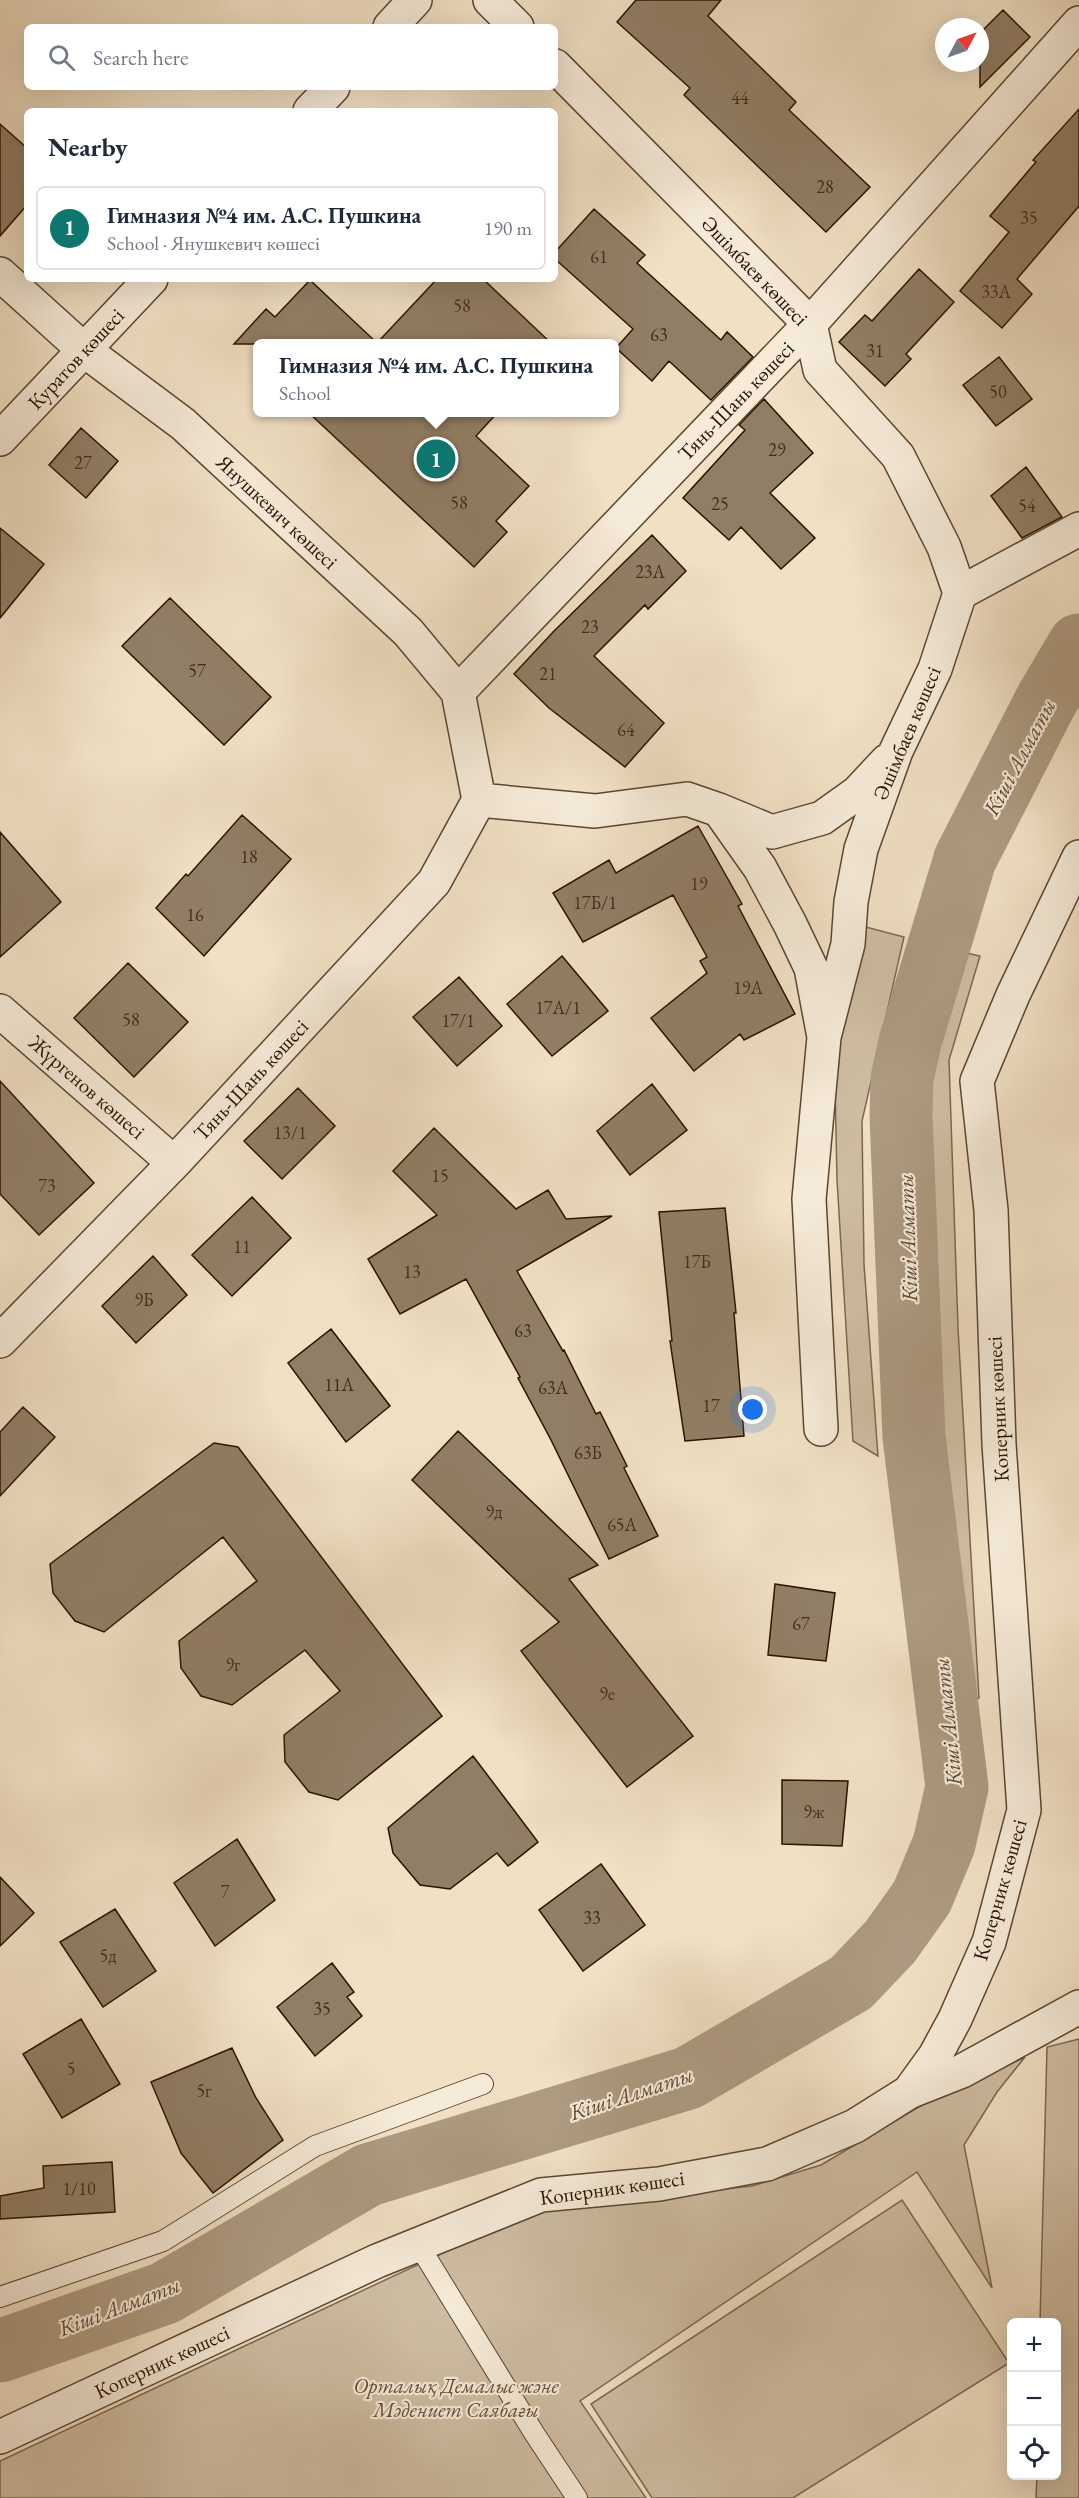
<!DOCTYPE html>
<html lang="en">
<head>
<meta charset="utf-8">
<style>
	:root { --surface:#fff; --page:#f2f2f3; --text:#1f2937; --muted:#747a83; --line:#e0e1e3; --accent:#0f766e }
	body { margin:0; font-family:"EB Garamond",serif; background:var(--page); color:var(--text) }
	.controls { position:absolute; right:18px; bottom:18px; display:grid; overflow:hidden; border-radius:9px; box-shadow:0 6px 24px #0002 }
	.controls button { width:54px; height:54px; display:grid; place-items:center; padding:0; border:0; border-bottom:2px solid var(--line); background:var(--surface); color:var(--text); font:30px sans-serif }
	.compass { position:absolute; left:935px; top:18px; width:54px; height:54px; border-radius:50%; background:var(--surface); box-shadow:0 6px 24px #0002; rotate:49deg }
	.you { position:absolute; left:753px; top:1410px; width:21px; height:21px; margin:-15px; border:4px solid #fff; border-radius:50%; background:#1a73e8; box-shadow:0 0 0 9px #1a73e833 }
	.badge { display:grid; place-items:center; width:39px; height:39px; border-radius:50%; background:var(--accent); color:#fff; font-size:20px; font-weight:700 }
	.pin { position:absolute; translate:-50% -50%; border:3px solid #fff; box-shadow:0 2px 6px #0006 }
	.popup { position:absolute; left:253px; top:339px; width:366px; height:78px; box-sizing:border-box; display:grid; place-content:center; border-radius:9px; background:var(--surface); filter:drop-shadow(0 2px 4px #0005); font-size:20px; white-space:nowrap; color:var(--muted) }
	.popup b { font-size:22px; color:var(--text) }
	.popup::after { content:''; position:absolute; left:50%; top:100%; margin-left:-12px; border:12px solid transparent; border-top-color:var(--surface) }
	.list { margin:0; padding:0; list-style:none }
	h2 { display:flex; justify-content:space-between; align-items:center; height:78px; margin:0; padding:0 24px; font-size:26px }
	h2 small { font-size:20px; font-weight:400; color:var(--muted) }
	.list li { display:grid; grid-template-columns:39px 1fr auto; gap:18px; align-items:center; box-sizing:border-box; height:84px; margin:0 12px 12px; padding:0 12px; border:2px solid var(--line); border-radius:9px }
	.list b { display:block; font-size:22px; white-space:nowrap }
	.list p { margin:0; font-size:20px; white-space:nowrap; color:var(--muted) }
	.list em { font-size:20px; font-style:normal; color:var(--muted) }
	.icon { flex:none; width:33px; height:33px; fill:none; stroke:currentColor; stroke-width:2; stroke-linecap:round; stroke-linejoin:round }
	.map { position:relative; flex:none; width:1079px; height:2498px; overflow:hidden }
	.search { position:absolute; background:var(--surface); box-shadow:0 6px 24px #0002; left:24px; top:24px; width:534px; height:66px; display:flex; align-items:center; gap:15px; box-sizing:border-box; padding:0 21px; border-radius:9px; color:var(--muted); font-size:22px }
	.panel { position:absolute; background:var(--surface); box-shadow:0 6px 24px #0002; left:24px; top:108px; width:534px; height:174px; border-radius:9px }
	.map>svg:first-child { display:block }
	.green { fill:#cfbda3; stroke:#7c6852; stroke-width:1.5 }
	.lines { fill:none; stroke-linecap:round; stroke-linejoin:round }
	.river { stroke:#ad9a81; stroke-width:63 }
	.building { fill:#917e66; stroke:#291300; stroke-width:1.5 }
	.service-casing { stroke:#5b4631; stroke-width:22 }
	.minor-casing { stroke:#5b4631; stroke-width:36 }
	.tertiary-casing { stroke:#5b4631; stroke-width:36 }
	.service { stroke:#f6ebd9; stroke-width:20 }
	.minor { stroke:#f6ebd9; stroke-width:33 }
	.tertiary { stroke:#f6ebd9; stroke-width:33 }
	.labels { text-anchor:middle; stroke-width:4.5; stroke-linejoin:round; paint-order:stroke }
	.number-label { font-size:18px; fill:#432e1a }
	.street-label { font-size:21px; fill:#291300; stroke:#f6ebd9 }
	.park-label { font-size:21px; font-style:italic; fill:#634e39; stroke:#f6ebd9 }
	.water-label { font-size:22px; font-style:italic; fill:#5e4934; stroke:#f6ebd9 }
</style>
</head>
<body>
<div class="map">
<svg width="1079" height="2498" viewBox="0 0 1079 2498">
	<rect width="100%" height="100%" fill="#f1e0c4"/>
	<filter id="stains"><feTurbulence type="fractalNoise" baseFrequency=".00333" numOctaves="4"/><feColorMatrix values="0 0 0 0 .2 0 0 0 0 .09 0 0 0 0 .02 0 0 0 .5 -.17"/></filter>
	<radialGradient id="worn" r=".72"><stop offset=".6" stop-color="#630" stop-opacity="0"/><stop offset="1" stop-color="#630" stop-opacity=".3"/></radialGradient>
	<path class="green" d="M 862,926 L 904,937 L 862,1121 L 864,1264 L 878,1456 L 853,1441 L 837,1180 L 835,1084 L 845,996 Z
		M 948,949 L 980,956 L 949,1060 L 958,1328 L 979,1698 L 955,1702 L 926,1441 L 922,1050 Z
		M 1079,2039 L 1079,2498 L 1036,2498 L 1037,2476 L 1056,2476 L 1056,2322 L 1040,2322 L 1047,2047 Z
		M 1025,2057 L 997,2092 L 964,2145 L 992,2288 L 917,2172 L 580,2401 L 646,2498 L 0,2498 L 0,2461 L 532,2211 L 752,2186 L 821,2165 L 922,2105 Z
		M 902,2200 L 1009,2363 L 793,2498 L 652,2498 L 591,2404 Z"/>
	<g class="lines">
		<path class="river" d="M 0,2351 L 165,2293 L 368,2175 L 688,2078 L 851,1983 L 890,1942 L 922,1897 L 944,1844 L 957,1787 L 914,1437 L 901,1116 L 902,1079 L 910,1042 L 965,859 L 1047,699 L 1079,645"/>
	</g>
	<path class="building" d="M 636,0 L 721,0 L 708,16 L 796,102 L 789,110 L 870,187 L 826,232 L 684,95 L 690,88 L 617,22 Z
		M 1003,10 L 1030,37 L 980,87 L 980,33 Z
		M 1079,109 L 1079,206 L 1017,279 L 1032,294 L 1002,328 L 960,291 L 1009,232 L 990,216 L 1036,162 L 1033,160 Z
		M 0,124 L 27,148 L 27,205 L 0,236 Z
		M 594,209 L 645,255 L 637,263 L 721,340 L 727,332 L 753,357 L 711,400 L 669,361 L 652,381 L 616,348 L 633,329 L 555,259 L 555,252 Z
		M 919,269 L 954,302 L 906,354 L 911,359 L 885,386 L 839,342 L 865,315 L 872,321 Z
		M 437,279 L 483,279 L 552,344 L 234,344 L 266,309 L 275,317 L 310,280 L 377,343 Z
		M 999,357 L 1032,399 L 996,426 L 963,385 Z
		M 764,399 L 813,453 L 770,493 L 815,538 L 781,569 L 741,527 L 729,540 L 683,498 L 745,430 L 739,425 Z
		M 308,412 L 498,412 L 476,436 L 529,486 L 496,521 L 507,532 L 474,567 Z
		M 81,428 L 118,461 L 86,498 L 49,465 Z
		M 1026,467 L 1062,517 L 1022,538 L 991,496 Z
		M 0,528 L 44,564 L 0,618 Z
		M 652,535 L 686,571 L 648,609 L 645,605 L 594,656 L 664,723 L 625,767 L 549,708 L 514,674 L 554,631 Z
		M 170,598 L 271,697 L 224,745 L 122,646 Z
		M 242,815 L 291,859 L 204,956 L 156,908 L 186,874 L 188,876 Z
		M 698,826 L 742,904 L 738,906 L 795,1014 L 744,1040 L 740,1034 L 694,1071 L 651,1018 L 707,973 L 700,961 L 707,957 L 673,895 L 583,942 L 553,893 L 609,860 L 616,873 Z
		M 0,832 L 61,902 L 0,957 Z
		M 562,956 L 608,1011 L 552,1056 L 507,1004 Z
		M 128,963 L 188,1022 L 134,1077 L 74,1018 Z
		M 459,977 L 502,1026 L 457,1066 L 413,1017 Z
		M 0,1081 L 94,1183 L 39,1235 L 0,1194 Z
		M 652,1084 L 687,1130 L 630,1175 L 597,1131 Z
		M 298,1088 L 335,1126 L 282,1179 L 244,1141 Z
		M 434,1128 L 516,1209 L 548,1190 L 566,1219 L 612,1216 L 517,1271 L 563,1351 L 564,1350 L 596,1414 L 600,1412 L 627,1466 L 624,1468 L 658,1536 L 609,1559 L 551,1440 L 518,1378 L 520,1377 L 466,1279 L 400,1314 L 368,1259 L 437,1215 L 393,1171 Z
		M 252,1197 L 291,1238 L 232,1296 L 192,1255 Z
		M 725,1208 L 736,1313 L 734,1313 L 744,1436 L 685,1441 L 670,1341 L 672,1341 L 659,1212 Z
		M 153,1256 L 187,1295 L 136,1343 L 102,1306 Z
		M 331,1329 L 390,1406 L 346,1442 L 288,1363 Z
		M 23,1407 L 55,1437 L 0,1496 L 0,1432 Z
		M 458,1431 L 598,1565 L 569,1579 L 693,1736 L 627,1787 L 521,1651 L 559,1622 L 412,1480 Z
		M 214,1443 L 238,1447 L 442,1716 L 338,1800 L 309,1792 L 285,1762 L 284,1735 L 340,1691 L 305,1650 L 232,1705 L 201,1696 L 181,1668 L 179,1641 L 257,1581 L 223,1537 L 104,1632 L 75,1621 L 53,1593 L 50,1564 Z
		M 775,1584 L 835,1593 L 826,1661 L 768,1655 Z
		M 473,1756 L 538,1842 L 508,1866 L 497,1853 L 450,1889 L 420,1885 L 393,1853 L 388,1828 Z
		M 782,1780 L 848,1781 L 842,1846 L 782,1844 Z
		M 237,1839 L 275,1900 L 215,1946 L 174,1883 Z
		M 601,1864 L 645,1925 L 583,1971 L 539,1910 Z
		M 0,1877 L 34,1913 L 0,1946 Z
		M 115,1909 L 156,1971 L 103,2007 L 60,1942 Z
		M 332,1963 L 354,1992 L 347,1997 L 362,2016 L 315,2056 L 277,2007 Z
		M 81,2019 L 120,2084 L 62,2118 L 23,2054 Z
		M 232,2048 L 256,2098 L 283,2140 L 213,2193 L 181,2153 L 151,2082 Z
		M 112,2162 L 115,2212 L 0,2219 L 0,2196 L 44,2188 L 43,2166 Z"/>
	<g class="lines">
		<defs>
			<path id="service" d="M 418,2244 L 534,2433 L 577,2498
				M 0,2297 L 163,2241 L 315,2146 L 483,2084"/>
			<path id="minor" d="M 490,0 L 517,27
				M 390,27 L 415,0
				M 555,66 L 810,324 L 820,370 L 898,456 L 944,547 L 960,593 L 935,669 L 896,751 L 861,849 L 851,902 L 848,944 L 824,1037
				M 310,111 L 333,87
				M 0,274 L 84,350 L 183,424 L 408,632 L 458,692 L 479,800
				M 0,439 L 151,279
				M 960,593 L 1079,529
				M 458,692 L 810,324 L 1079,23
				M 479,800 L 595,811 L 687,799 L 719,810 L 772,832 L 822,818 L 857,793 L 887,761
				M 719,810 L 760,868 L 790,924 L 811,968 L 824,1037 L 809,1199 L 821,1429
				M 0,1011 L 174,1163
				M 0,1341 L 174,1163 L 434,882 L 479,800
				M 909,2092 L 962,2071 L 1079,2007"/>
			<path id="tertiary" d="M 0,2437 L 377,2261 L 541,2195 L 659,2184 L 767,2164 L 855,2126 L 909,2092 L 935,2056 L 955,2019 L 989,1942 L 1024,1810 L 999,1444 L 991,1210 L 977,1081 L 1013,995 L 1079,857"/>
		</defs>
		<use href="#service" class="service-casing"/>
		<use href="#minor" class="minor-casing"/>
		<use href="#tertiary" class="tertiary-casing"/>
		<use href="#service" class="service"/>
		<use href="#minor" class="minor"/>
		<use href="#tertiary" class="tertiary"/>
	</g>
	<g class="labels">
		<g class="number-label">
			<text x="740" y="104">44</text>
			<text x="825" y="193">28</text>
			<text x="1029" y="224">35</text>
			<text x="599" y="263">61</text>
			<text x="996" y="298">33А</text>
			<text x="462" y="312">58</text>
			<text x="659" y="341">63</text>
			<text x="875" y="357">31</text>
			<text x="998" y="398">50</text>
			<text x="777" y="456">29</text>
			<text x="83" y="469">27</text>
			<text x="459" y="509">58</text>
			<text x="720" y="510">25</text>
			<text x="1027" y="512">54</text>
			<text x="650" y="578">23А</text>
			<text x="590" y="633">23</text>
			<text x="197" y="677">57</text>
			<text x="548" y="680">21</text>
			<text x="626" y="736">64</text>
			<text x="249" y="863">18</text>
			<text x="699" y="890">19</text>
			<text x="595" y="909">17Б/1</text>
			<text x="195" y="921">16</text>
			<text x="748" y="994">19А</text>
			<text x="558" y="1014">17А/1</text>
			<text x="131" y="1026">58</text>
			<text x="458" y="1027">17/1</text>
			<text x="290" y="1139">13/1</text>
			<text x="440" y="1182">15</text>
			<text x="47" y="1192">73</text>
			<text x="242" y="1253">11</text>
			<text x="697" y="1268">17Б</text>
			<text x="412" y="1278">13</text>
			<text x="144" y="1306">9Б</text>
			<text x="523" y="1337">63</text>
			<text x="339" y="1391">11А</text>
			<text x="553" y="1394">63А</text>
			<text x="711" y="1412">17</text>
			<text x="588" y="1459">63Б</text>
			<text x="494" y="1518">9д</text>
			<text x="622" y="1531">65А</text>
			<text x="801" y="1630">67</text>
			<text x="233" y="1671">9г</text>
			<text x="607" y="1700">9е</text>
			<text x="814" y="1818">9ж</text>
			<text x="225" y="1898">7</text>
			<text x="592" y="1924">33</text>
			<text x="108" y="1962">5д</text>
			<text x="322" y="2015">35</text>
			<text x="71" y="2075">5</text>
			<text x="204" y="2097">5г</text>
			<text x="79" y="2195">1/10</text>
		</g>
		<g class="street-label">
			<text transform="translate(755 271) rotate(46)" y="7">Әшімбаев көшесі</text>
			<text transform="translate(76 359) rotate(-47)" y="7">Куратов көшесі</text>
			<text transform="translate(736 401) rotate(-46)" y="7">Тянь-Шань көшесі</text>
			<text transform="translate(277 512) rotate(43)" y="7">Янушкевич көшесі</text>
			<text transform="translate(907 733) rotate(-67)" y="7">Әшімбаев көшесі</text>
			<text transform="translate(251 1080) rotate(-47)" y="7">Тянь-Шань көшесі</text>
			<text transform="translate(87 1087) rotate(41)" y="7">Жүргенов көшесі</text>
			<text transform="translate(998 1409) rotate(-93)" y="7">Коперник көшесі</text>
			<text transform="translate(1000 1890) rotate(-74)" y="7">Коперник көшесі</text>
			<text transform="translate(612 2188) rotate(-8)" y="7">Коперник көшесі</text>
			<text transform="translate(162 2362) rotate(-25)" y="7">Коперник көшесі</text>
		</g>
		<g class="park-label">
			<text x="456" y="2393">Орталық Демалыс және<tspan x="456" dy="24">Мәдениет Саябағы</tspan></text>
		</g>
		<g class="water-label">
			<text transform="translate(1019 757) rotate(-62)" y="8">Кіші Алматы</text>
			<text transform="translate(907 1238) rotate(-92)" y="8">Кіші Алматы</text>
			<text transform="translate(947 1722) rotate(-96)" y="8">Кіші Алматы</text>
			<text transform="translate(631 2093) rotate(-18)" y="8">Кіші Алматы</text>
			<text transform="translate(119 2306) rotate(-21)" y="8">Кіші Алматы</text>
		</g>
	</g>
	<rect width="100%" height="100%" filter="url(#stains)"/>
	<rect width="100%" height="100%" fill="url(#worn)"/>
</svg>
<div class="controls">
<button>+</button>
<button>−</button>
<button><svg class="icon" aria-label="locate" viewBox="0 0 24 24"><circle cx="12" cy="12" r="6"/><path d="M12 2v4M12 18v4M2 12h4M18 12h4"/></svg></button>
</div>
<svg class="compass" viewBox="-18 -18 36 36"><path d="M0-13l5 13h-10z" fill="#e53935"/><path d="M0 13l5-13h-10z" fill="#747a83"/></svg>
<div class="you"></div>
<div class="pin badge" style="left:436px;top:459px">1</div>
<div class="popup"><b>Гимназия №4 им. А.С. Пушкина</b>School</div>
<div class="search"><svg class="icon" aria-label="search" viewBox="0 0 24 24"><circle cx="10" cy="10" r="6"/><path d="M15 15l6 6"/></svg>Search here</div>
<section class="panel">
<h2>Nearby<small></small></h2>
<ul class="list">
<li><span class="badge">1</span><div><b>Гимназия №4 им. А.С. Пушкина</b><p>School · Янушкевич көшесі</p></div><em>190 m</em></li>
</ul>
</section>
</div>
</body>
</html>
